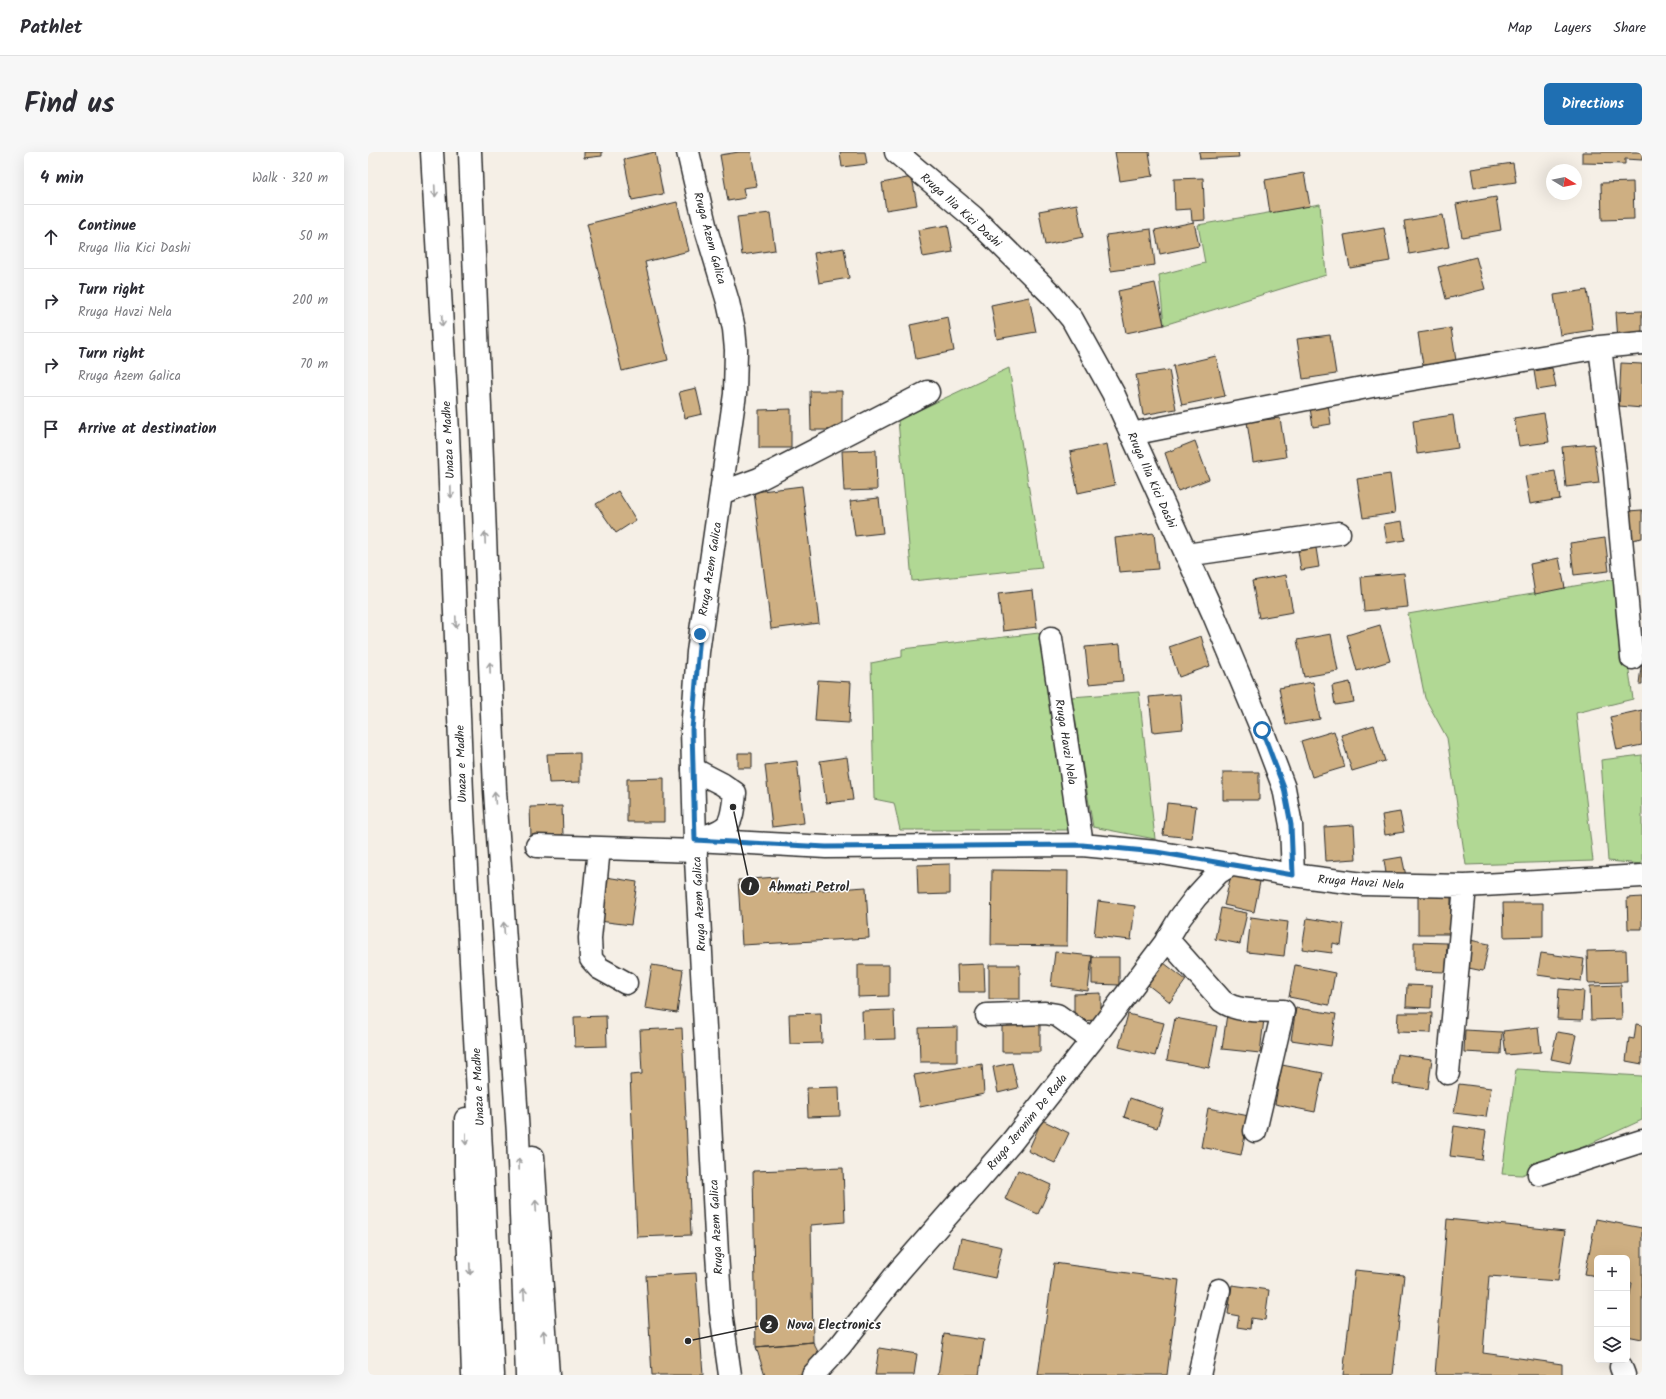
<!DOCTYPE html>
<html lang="en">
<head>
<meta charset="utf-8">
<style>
	:root { --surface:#fff; --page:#f7f7f7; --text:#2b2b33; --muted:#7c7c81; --line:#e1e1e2; --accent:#1f6fb2 }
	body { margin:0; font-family:Kalam,sans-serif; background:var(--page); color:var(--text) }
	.controls { position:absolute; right:12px; bottom:12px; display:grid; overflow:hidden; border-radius:6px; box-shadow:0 4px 16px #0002 }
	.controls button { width:36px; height:36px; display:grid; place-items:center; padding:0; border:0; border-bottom:1px solid var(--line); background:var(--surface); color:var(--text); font:20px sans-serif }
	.compass { position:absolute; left:1178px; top:12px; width:36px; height:36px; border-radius:50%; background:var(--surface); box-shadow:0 4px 16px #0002; rotate:100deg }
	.stop { position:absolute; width:12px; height:12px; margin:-9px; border:3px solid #1f6fb2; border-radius:50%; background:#fff }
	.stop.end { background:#1f6fb2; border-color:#fff; box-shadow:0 1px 4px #0008 }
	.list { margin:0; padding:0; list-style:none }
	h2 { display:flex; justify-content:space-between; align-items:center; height:52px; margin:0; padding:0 16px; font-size:17px }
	h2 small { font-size:13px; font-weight:400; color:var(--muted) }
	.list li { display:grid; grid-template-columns:26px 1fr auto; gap:12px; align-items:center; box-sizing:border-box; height:64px; padding:0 16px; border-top:1px solid var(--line) }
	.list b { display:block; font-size:15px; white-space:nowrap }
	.list p { margin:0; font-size:13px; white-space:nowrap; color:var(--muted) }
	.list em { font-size:13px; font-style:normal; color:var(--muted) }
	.icon { flex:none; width:22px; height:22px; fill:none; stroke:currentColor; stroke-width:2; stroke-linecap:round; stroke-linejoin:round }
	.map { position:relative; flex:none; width:1274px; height:1223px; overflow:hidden; border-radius:6px }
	header { display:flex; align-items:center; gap:24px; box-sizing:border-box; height:56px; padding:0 20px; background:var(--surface); border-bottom:1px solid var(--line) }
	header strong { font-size:19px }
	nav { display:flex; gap:22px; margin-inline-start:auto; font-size:14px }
	.intro { display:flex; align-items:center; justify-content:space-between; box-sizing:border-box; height:96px; padding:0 24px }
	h1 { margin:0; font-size:28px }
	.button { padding:10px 18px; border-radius:6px; background:var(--accent); color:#fff; font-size:14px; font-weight:700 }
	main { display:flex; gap:24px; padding:0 24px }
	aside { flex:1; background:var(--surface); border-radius:6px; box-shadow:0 4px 16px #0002 }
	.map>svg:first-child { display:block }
	.green { fill:#b1d894; stroke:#6e8260 }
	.building { fill:#ceaf82; stroke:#2b2b2b }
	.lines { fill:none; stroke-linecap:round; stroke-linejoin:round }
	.minor-casing { stroke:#2b2b2b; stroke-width:25 }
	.major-casing { stroke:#2b2b2b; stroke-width:25 }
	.highway-casing { stroke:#2b2b2b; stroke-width:25 }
	.minor { stroke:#fff; stroke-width:22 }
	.major { stroke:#fff; stroke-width:22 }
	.highway { stroke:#fff; stroke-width:22 }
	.oneway { stroke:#a0a0a0 }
	.route { stroke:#1f6fb2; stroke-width:5 }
	.labels { text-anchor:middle; stroke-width:3; stroke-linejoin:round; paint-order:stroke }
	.street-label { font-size:12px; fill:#2b2b2b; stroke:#fff }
	.leader { fill:none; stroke:#2b2b2b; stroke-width:1.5 }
	.callout-dot { fill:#2b2b2b; stroke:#fff; stroke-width:1.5 }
	.mark-label { font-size:12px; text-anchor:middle; font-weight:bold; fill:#fff }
	.callout-label { font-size:13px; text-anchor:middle; font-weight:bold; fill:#2b2b2b; stroke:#fff; stroke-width:3; stroke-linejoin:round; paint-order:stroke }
</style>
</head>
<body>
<header>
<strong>Pathlet</strong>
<nav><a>Map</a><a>Layers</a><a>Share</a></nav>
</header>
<div class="intro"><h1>Find us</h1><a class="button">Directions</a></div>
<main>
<aside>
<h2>4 min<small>Walk · 320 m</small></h2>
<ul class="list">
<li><svg class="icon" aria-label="ahead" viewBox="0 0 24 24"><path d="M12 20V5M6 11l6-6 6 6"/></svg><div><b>Continue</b><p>Rruga Ilia Kici Dashi</p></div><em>50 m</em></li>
<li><svg class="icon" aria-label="right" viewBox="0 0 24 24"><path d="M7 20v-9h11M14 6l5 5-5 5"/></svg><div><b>Turn right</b><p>Rruga Havzi Nela</p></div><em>200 m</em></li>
<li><svg class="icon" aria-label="right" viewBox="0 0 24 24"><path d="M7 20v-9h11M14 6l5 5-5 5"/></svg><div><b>Turn right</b><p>Rruga Azem Galica</p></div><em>70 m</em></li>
<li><svg class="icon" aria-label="arrive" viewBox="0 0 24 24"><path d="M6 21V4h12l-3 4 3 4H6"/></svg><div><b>Arrive at destination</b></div></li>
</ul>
</aside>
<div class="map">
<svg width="1274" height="1223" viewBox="0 0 1274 1223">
	<rect width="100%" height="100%" fill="#f5efe6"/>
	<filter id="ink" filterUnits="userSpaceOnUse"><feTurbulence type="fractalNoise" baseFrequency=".025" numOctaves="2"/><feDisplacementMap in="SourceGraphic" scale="8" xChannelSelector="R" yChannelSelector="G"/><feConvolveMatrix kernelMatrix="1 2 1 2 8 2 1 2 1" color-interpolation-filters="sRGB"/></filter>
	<g filter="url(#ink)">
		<path class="green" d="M 952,52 L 958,123 L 796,173 L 791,123 L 837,111 L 830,73 Z
			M 641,216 L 674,416 L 544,429 L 530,268 Z
			M 1248,427 L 1265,547 L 1208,561 L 1225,709 L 1098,713 L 1079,586 L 1057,546 L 1040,462 Z
			M 671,481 L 702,678 L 532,678 L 526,651 L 506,647 L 503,511 L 534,505 L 534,497 Z
			M 771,540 L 787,687 L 725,675 L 703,545 Z
			M 1274,603 L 1274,712 L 1240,709 L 1233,608 Z
			M 1148,917 L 1274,924 L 1274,968 L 1154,1023 L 1134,1022 Z"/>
		<path class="building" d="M 216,0 L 234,0 L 234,4 L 216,6 Z
			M 287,0 L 295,42 L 264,48 L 256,7 Z
			M 371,0 L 383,0 L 389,34 L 375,36 L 377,46 L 360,49 L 352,3 Z
			M 472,0 L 497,0 L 499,12 L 474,15 Z
			M 747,0 L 781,0 L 785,24 L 752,29 Z
			M 831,0 L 870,0 L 871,5 L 832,7 Z
			M 1214,0 L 1274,0 L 1274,8 L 1257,7 L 1257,12 L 1214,11 Z
			M 1145,11 L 1148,30 L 1106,36 L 1103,17 Z
			M 936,21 L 942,54 L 902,61 L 897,28 Z
			M 544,25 L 549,53 L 518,58 L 514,31 Z
			M 835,26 L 837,68 L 824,69 L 823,57 L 807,58 L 806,27 Z
			M 1265,30 L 1266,67 L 1234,68 L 1233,31 Z
			M 1128,45 L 1133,78 L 1094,85 L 1088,52 Z
			M 309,50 L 321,99 L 277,110 L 300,208 L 254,219 L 219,72 Z
			M 709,52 L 715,85 L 677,93 L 671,59 Z
			M 402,61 L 407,98 L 374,103 L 369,65 Z
			M 1075,63 L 1081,95 L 1041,102 L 1036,69 Z
			M 826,70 L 831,94 L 792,102 L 787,78 Z
			M 580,73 L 585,100 L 555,105 L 550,78 Z
			M 1016,76 L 1022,109 L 982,116 L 976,83 Z
			M 783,77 L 787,113 L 743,119 L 738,83 Z
			M 476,96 L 481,126 L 451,131 L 446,101 Z
			M 1108,105 L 1117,137 L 1078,147 L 1070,115 Z
			M 787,131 L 796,173 L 758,181 L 750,139 Z
			M 1219,138 L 1225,178 L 1192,183 L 1186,143 Z
			M 661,145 L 668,180 L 629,187 L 623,153 Z
			M 1274,159 L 1274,187 L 1250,189 L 1248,160 Z
			M 580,165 L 586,199 L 548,207 L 542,173 Z
			M 1083,176 L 1089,215 L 1056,220 L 1050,181 Z
			M 962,183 L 968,222 L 935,227 L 929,187 Z
			M 848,204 L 857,244 L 814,253 L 805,214 Z
			M 1253,211 L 1274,212 L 1274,256 L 1251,254 Z
			M 1184,216 L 1188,235 L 1169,238 L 1166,219 Z
			M 801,218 L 808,257 L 775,263 L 768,223 Z
			M 328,236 L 334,262 L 317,266 L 311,240 Z
			M 442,239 L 474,239 L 474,278 L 443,278 Z
			M 960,252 L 963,272 L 945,275 L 942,256 Z
			M 423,257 L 423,296 L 391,296 L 391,258 Z
			M 1176,261 L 1181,290 L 1151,294 L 1146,266 Z
			M 1085,263 L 1090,296 L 1049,302 L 1045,269 Z
			M 912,266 L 918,305 L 885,310 L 879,270 Z
			M 827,289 L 841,327 L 810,339 L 797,301 Z
			M 739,292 L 747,333 L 710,341 L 702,300 Z
			M 1226,292 L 1231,331 L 1198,335 L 1194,295 Z
			M 508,298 L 509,338 L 476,339 L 474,299 Z
			M 1187,319 L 1192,347 L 1162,352 L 1157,324 Z
			M 1022,322 L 1027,361 L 995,366 L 989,327 Z
			M 434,334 L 451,471 L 403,477 L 386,340 Z
			M 250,339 L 268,368 L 248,381 L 228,352 Z
			M 511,346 L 515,381 L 487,384 L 482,349 Z
			M 1274,358 L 1274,386 L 1264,388 L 1260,359 Z
			M 1034,369 L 1037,388 L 1019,391 L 1016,372 Z
			M 786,381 L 790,417 L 751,420 L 747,386 Z
			M 1237,386 L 1241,419 L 1206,423 L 1202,391 Z
			M 948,396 L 951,415 L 933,418 L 930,399 Z
			M 1191,406 L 1197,436 L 1167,442 L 1162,412 Z
			M 1036,421 L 1040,455 L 996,459 L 993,425 Z
			M 918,423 L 925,460 L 891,466 L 884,429 Z
			M 665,438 L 669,475 L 635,479 L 630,442 Z
			M 1012,473 L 1022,509 L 989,519 L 979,483 Z
			M 963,482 L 970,519 L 936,525 L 929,488 Z
			M 833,484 L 842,514 L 811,525 L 801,495 Z
			M 752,492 L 755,529 L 721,532 L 717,495 Z
			M 1274,507 L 1274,532 L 1271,532 Z
			M 450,528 L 483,530 L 481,571 L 447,569 Z
			M 945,530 L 952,567 L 918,573 L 911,536 Z
			M 982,530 L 986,550 L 967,553 L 964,534 Z
			M 812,542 L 815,577 L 785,580 L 781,545 Z
			M 1274,558 L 1274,593 L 1249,598 L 1242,565 Z
			M 1006,573 L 1017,609 L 984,619 L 973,583 Z
			M 966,579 L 977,615 L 944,625 L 933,589 Z
			M 212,601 L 212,630 L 181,631 L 179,602 Z
			M 370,601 L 384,601 L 384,616 L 370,616 Z
			M 479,605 L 485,648 L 458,651 L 452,609 Z
			M 429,609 L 436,671 L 404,675 L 397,613 Z
			M 855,620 L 891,620 L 891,648 L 855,648 Z
			M 296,626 L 296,670 L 259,670 L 259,627 Z
			M 799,651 L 828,654 L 824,686 L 795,683 Z
			M 194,654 L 195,683 L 163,685 L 162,655 Z
			M 1032,660 L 1036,680 L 1017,683 L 1014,663 Z
			M 986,673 L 988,707 L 958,709 L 956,675 Z
			M 1034,705 L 1038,724 L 1019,728 L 1016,708 Z
			M 582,712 L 582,742 L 550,743 L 549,713 Z
			M 624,718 L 700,719 L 699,794 L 623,793 Z
			M 863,723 L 892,730 L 886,760 L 856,753 Z
			M 238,725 L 269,730 L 263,773 L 231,769 Z
			M 409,725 L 410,741 L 498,735 L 501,786 L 374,793 L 370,728 Z
			M 1050,742 L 1083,742 L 1083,782 L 1050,782 Z
			M 1274,745 L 1274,777 L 1260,777 L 1259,746 Z
			M 730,749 L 767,754 L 763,788 L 726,784 Z
			M 1135,751 L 1175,751 L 1175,784 L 1136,785 Z
			M 853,756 L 879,761 L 872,792 L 847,787 Z
			M 883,765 L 920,770 L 916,804 L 879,800 Z
			M 939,766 L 976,772 L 973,793 L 965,791 L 964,801 L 934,797 Z
			M 1102,788 L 1121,792 L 1115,819 L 1096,815 Z
			M 1046,790 L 1079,791 L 1078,820 L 1046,819 Z
			M 1258,798 L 1259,830 L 1220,831 L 1219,799 Z
			M 687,800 L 724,804 L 720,839 L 683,834 Z
			M 1173,801 L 1216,807 L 1213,829 L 1169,823 Z
			M 724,805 L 751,805 L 751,833 L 724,832 Z
			M 796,811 L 818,828 L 802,850 L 780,833 Z
			M 616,812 L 617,840 L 590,840 L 589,813 Z
			M 284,813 L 315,818 L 309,861 L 277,856 Z
			M 490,813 L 521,813 L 521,844 L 490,845 Z
			M 621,813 L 652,813 L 652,847 L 621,847 Z
			M 927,813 L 967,821 L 961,853 L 921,845 Z
			M 1039,833 L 1064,834 L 1063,856 L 1038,855 Z
			M 1253,833 L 1254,867 L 1223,868 L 1222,834 Z
			M 1191,837 L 1216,839 L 1214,868 L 1189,867 Z
			M 733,841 L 733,868 L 706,869 L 706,842 Z
			M 928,856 L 968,862 L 963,894 L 923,888 Z
			M 526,858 L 527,887 L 495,888 L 494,859 Z
			M 453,861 L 454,891 L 422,892 L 421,862 Z
			M 1030,861 L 1064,861 L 1063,881 L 1029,880 Z
			M 760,862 L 796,871 L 787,904 L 751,895 Z
			M 859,862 L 896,867 L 892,901 L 854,897 Z
			M 238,864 L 239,894 L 207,895 L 206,865 Z
			M 807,866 L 849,874 L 841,916 L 799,908 Z
			M 634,872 L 672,872 L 672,900 L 634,900 Z
			M 1268,872 L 1274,873 L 1274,912 L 1258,909 L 1261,886 L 1266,887 Z
			M 589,875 L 589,910 L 552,910 L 551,876 Z
			M 1170,875 L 1173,900 L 1138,903 L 1135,879 Z
			M 314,876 L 323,1083 L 269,1085 L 262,923 L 274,922 L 272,878 Z
			M 1097,878 L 1134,880 L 1133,902 L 1096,900 Z
			M 1189,880 L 1208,883 L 1202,911 L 1183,907 Z
			M 1029,902 L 1064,907 L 1060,937 L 1025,932 Z
			M 644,911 L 650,936 L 630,941 L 625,915 Z
			M 614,912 L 616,942 L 552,955 L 546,923 Z
			M 914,913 L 955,921 L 947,960 L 907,952 Z
			M 1091,932 L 1123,936 L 1118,965 L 1086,961 Z
			M 471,935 L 472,964 L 440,965 L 439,936 Z
			M 762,946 L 795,957 L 789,976 L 756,965 Z
			M 840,956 L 881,964 L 873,1003 L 833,995 Z
			M 674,968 L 701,981 L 687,1011 L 660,999 Z
			M 1086,974 L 1118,979 L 1114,1008 L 1082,1004 Z
			M 475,1016 L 477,1070 L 443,1073 L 445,1190 L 388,1195 L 385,1019 Z
			M 650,1018 L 683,1033 L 670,1062 L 637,1047 Z
			M 1079,1067 L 1197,1079 L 1190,1129 L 1121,1124 L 1115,1201 L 1194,1212 L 1194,1223 L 1067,1223 Z
			M 1228,1067 L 1274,1076 L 1274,1187 L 1259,1184 L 1259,1158 L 1264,1131 L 1259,1130 L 1259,1106 L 1229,1106 L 1229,1124 L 1217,1122 Z
			M 593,1086 L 634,1095 L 627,1126 L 586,1117 Z
			M 686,1111 L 811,1128 L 799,1223 L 670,1223 Z
			M 987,1118 L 1036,1123 L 1025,1223 L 975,1223 Z
			M 328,1121 L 335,1223 L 284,1223 L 278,1124 Z
			M 864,1133 L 901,1138 L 897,1168 L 883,1166 L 882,1177 L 869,1175 L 871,1164 L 860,1162 Z
			M 576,1182 L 616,1188 L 611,1223 L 570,1223 Z
			M 445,1190 L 453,1206 L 434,1223 L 397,1223 L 388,1195 Z
			M 511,1196 L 549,1202 L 546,1223 L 507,1223 Z"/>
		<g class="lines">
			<defs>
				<path id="minor" d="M 528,0 L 605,65 L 683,142 L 704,167 L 745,241 L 845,461 L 894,578 L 916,636 L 923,673 L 925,723
					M 1232,195 L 1247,320 L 1264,506
					M 763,282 L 1004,234 L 1232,195 L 1274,191
					M 353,341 L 391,327 L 560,240
					M 818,403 L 971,381
					M 683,486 L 714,693
					M 325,617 L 354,632 L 367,641 C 363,673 364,676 332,686
					M 327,688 L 458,695 L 714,693 L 788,700 L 925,723 L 995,732 L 1097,734 L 1274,724
					M 169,694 L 328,699
					M 231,696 L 222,786 L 223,807 L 231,816 L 258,831
					M 799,787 L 854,849 C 870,861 895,858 915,859 L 887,979
					M 619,863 L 677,861 L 689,863 L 724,888
					M 1080,921 L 1097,734
					M 1171,1022 L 1274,989
					M 1253,1215 L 1256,1223
					M 445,1223 L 472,1194 L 531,1119 L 642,992 L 724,888 L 797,791 L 812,766 L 828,745 L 850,721 L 864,712
					M 831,1223 L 851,1138"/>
				<path id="major" d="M 320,0 L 338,77 L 360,150 L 366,177 L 368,198 L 367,242 L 330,500 L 324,578 L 327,688 L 349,1102 L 353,1160 L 362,1223"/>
				<path id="highway" d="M 64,0 L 80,280 L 94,641 L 125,1223
					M 102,0 L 127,639 L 150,982 L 159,1223
					M 98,967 L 98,1013 L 105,1223
					M 165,1005 L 180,1223"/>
			</defs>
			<use href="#minor" class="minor-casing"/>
			<use href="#major" class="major-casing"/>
			<use href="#highway" class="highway-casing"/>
			<use href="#minor" class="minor"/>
			<use href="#major" class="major"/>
			<use href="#highway" class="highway"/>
		</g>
		<defs><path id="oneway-shaft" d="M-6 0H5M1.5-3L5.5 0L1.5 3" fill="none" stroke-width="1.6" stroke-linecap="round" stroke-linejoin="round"/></defs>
		<g class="oneway">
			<use href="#oneway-shaft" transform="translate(67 39) rotate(87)"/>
			<use href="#oneway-shaft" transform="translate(74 169) rotate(87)"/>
			<use href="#oneway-shaft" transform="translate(83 340) rotate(88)"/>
			<use href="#oneway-shaft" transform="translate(117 386) rotate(-92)"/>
			<use href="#oneway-shaft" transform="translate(88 470) rotate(88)"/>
			<use href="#oneway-shaft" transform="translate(122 516) rotate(-92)"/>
			<use href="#oneway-shaft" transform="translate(127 646) rotate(-94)"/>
			<use href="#oneway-shaft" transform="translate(136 776) rotate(-94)"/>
			<use href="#oneway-shaft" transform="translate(98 987) rotate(90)"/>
			<use href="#oneway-shaft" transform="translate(151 1012) rotate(-92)"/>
			<use href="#oneway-shaft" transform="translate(168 1054) rotate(-93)"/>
			<use href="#oneway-shaft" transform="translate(102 1117) rotate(88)"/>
			<use href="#oneway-shaft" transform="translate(156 1142) rotate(-93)"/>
			<use href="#oneway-shaft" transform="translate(176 1184) rotate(-95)"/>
		</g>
	</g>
	<g class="lines" filter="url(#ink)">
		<path class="route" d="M 332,482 L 324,578 L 327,688 L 458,695 L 714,693 L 788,700 L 925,723 L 923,673 L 916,636 L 894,578"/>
	</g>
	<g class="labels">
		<g class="street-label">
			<text transform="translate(593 58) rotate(42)" y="4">Rruga Ilia Kici Dashi</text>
			<text transform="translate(342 86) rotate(75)" y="4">Rruga Azem Galica</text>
			<text transform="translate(80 288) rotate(-93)" y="4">Unaza e Madhe</text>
			<text transform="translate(784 328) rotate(66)" y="4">Rruga Ilia Kici Dashi</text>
			<text transform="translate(342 417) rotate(-81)" y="4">Rruga Azem Galica</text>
			<text transform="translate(698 590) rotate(81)" y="4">Rruga Havzi Nela</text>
			<text transform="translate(93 612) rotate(-92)" y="4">Unaza e Madhe</text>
			<text transform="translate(993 730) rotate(4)" y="4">Rruga Havzi Nela</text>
			<text transform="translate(331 752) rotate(-93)" y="4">Rruga Azem Galica</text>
			<text transform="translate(110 935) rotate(-93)" y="4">Unaza e Madhe</text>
			<text transform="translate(659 970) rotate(-51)" y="4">Rruga Jeronim De Rada</text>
			<text transform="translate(348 1075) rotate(-93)" y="4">Rruga Azem Galica</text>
		</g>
	</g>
	<path class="leader" d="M365 655L382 734M320 1189L401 1172"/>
	<g class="callout-dot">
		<circle cx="365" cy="655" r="4"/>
		<circle cx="320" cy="1189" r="4"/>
		<circle cx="382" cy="734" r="10"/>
		<circle cx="401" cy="1172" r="10"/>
	</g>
	<g class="mark-label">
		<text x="382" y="738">1</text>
		<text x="401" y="1177">2</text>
	</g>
	<g class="callout-label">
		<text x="441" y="739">Ahmati Petrol</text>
		<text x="466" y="1177">Nova Electronics</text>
	</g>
</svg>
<div class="controls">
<button>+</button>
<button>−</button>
<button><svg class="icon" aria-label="layers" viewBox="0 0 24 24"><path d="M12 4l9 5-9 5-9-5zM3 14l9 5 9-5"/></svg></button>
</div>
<svg class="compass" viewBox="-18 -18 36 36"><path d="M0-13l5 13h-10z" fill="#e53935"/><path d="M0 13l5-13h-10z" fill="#7c7c81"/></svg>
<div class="stop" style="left:894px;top:578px"></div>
<div class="stop end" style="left:332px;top:482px"></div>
</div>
</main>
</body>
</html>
